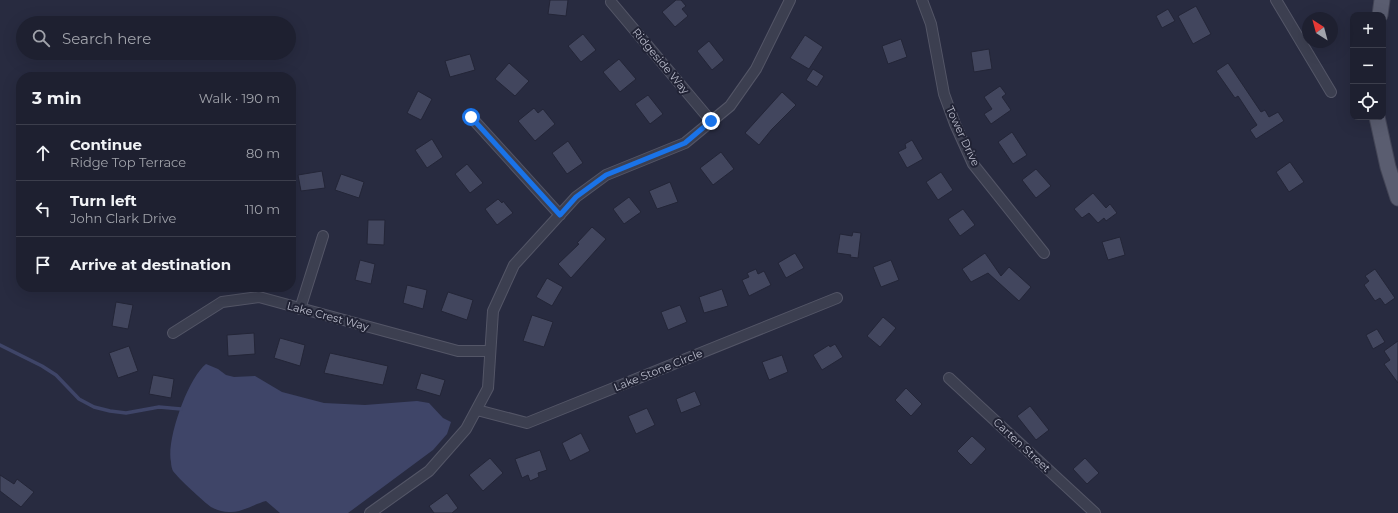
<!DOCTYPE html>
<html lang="en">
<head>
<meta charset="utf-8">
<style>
	:root { --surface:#1e2030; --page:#262838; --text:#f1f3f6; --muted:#a1a3ab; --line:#3c3e4c }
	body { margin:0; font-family:Montserrat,sans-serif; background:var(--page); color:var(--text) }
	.controls { position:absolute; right:12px; top:12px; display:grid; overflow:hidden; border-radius:8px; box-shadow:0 4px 16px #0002 }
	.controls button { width:36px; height:36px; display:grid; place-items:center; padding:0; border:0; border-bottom:1px solid var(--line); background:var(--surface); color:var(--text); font:20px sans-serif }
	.compass { position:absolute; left:1302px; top:12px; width:36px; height:36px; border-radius:50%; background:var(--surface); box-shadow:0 4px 16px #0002; rotate:324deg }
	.stop { position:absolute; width:12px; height:12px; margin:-9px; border:3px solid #1a73e8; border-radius:50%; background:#fff }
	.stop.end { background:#1a73e8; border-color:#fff; box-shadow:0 1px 4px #0008 }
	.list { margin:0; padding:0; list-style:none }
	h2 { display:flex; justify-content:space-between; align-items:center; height:52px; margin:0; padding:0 16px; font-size:17px }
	h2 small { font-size:13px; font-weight:400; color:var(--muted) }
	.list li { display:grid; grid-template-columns:26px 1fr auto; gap:12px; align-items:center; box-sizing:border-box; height:56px; padding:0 16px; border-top:1px solid var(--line) }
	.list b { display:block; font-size:15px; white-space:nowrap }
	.list p { margin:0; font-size:13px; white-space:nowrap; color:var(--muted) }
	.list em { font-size:13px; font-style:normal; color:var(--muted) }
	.icon { flex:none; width:22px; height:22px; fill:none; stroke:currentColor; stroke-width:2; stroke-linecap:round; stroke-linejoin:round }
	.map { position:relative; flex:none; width:1398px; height:513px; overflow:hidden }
	.search { position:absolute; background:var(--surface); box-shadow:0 4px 16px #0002; left:16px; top:16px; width:280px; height:44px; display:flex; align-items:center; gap:10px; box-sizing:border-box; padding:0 14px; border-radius:22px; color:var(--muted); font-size:15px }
	.panel { position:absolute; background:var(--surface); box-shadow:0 4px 16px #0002; left:16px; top:72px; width:280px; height:220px; border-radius:16px }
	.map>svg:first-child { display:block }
	.water { fill:#3f4568 }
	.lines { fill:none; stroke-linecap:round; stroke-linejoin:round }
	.stream { stroke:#3f4568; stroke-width:3.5 }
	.building { fill:#42465e; stroke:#232537 }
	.minor-casing { stroke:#545667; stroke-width:12 }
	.primary-casing { stroke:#434556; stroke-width:17 }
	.minor { stroke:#3c3f50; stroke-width:10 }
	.primary { stroke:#5a5d70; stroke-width:15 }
	.route { stroke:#1a73e8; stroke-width:5 }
	.labels { text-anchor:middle; stroke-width:4; stroke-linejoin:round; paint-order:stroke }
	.street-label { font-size:11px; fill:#b9bbca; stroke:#212335 }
</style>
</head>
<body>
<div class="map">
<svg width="1398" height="513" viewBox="0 0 1398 513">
	<rect width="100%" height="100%" fill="#282b40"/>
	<path class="water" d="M 206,364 L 218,369 L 226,375 L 234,377 L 255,376 L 282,392 L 324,403 L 365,405 L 417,401 L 429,403 L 443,418 L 451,422 L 447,434 L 433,450 L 348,513 L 280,513 L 266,501 C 254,504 241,513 229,512 C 223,512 217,510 211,507 C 204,502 178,478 173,471 C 172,469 171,465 171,462 C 166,440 188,378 206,364 Z"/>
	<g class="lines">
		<path class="stream" d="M 0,345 L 42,366 L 56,375 L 79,399 L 94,407 L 110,411 L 126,413 L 159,407 L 181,409"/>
	</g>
	<path class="building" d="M 550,0 L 568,0 L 566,16 L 548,14 Z
		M 676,0 L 681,0 L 686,6 L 682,9 L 688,16 L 675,27 L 662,12 Z
		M 1196,6 L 1211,34 L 1193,44 L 1178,16 Z
		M 1168,9 L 1175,21 L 1162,28 L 1156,16 Z
		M 583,34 L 596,50 L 581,62 L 568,46 Z
		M 805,35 L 823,47 L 809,69 L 790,58 Z
		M 901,39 L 907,57 L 888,64 L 882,46 Z
		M 709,41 L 724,60 L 712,70 L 697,51 Z
		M 989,49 L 992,69 L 974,72 L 971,52 Z
		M 470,54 L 475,70 L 450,77 L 445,61 Z
		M 619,59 L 636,79 L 620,92 L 603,72 Z
		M 509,63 L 529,81 L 515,96 L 495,79 Z
		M 1228,63 L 1261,112 L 1265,110 L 1269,117 L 1278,112 L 1284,121 L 1256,139 L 1250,130 L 1257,125 L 1238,96 L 1235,98 L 1216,71 Z
		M 813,69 L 824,76 L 817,87 L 806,80 Z
		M 1000,86 L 1006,94 L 1002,97 L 1011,110 L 991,124 L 984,114 L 992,109 L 984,97 Z
		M 418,91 L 432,99 L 421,120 L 407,113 Z
		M 782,92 L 796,105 L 772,129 L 759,145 L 745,133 Z
		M 648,95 L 663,114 L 650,124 L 635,104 Z
		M 534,108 L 538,113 L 543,109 L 555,124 L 535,141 L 518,121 Z
		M 1012,132 L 1027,155 L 1013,164 L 998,142 Z
		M 432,139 L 443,157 L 427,168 L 415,150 Z
		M 912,140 L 923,159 L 907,168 L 898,152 L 906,148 L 905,144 Z
		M 568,141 L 583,163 L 567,174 L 552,153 Z
		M 721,152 L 734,169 L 713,185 L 700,168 Z
		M 1290,162 L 1304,182 L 1289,192 L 1276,172 Z
		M 467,164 L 483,183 L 470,193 L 455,174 Z
		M 1036,169 L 1051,186 L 1036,198 L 1022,180 Z
		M 322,171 L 325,188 L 301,191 L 298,175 Z
		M 941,172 L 953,190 L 938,200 L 926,182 Z
		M 341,174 L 364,182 L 359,198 L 335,190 Z
		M 670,182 L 678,202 L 657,209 L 649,191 Z
		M 1093,193 L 1106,208 L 1110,204 L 1117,213 L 1106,221 L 1104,218 L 1098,223 L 1089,213 L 1082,218 L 1074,209 Z
		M 629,197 L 641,212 L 624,224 L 613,209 Z
		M 498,199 L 502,203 L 503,201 L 513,213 L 497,225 L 485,209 Z
		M 963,209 L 975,225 L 960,236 L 948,219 Z
		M 368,220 L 385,220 L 384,245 L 367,244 Z
		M 592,227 L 606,239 L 571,278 L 558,264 L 579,244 L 577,243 Z
		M 853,232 L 861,233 L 858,258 L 850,257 L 851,255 L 837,253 L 840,234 L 852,236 Z
		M 1120,237 L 1125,255 L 1108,260 L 1102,242 Z
		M 795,253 L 804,268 L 786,278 L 778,263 Z
		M 985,253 L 1001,276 L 1009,267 L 1031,287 L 1019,301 L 988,273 L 971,282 L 962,269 Z
		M 360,260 L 375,264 L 371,284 L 355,280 Z
		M 891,260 L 899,280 L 881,287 L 873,267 Z
		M 756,269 L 758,274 L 764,271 L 771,285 L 749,296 L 742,280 L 749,277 L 747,273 Z
		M 1375,269 L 1395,298 L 1385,305 L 1380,298 L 1375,301 L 1364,285 L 1369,281 L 1365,276 Z
		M 547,278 L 563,287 L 552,306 L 536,297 Z
		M 407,285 L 427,290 L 423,309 L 403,303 Z
		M 722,289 L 728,306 L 704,313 L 699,297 Z
		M 448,292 L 473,300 L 467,320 L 441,311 Z
		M 116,302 L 133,305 L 128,329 L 112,326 Z
		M 680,305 L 687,322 L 668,330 L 661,312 Z
		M 532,315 L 553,322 L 544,347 L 523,341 Z
		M 883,317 L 896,328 L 880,347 L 867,336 Z
		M 1377,329 L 1385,342 L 1373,349 L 1366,335 Z
		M 254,333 L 255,354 L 228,356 L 227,335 Z
		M 280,338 L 305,345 L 300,366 L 274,358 Z
		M 1398,341 L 1398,383 L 1384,364 L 1390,360 L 1384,351 Z
		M 835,344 L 843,357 L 822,370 L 813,355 L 829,345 L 830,347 Z
		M 129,346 L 138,371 L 118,378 L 109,353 Z
		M 330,353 L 388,366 L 383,385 L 324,373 Z
		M 782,355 L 788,372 L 769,380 L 762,362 Z
		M 421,373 L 445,380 L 440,396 L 416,389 Z
		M 153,375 L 174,379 L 171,398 L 149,394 Z
		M 906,388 L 922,404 L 911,416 L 895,400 Z
		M 695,391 L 701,405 L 681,413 L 676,399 Z
		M 1030,406 L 1049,430 L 1036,440 L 1017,416 Z
		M 647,408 L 655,425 L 636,434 L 628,416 Z
		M 581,433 L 590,451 L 570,461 L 562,443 Z
		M 972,436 L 986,449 L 971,465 L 957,451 Z
		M 540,450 L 547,470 L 538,473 L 539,477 L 530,481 L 528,475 L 522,478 L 515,459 Z
		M 490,458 L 503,473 L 483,491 L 469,475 Z
		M 1085,458 L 1099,473 L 1087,484 L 1073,469 Z
		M 0,475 L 14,484 L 17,479 L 34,492 L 21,507 L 0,491 Z
		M 447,493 L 458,508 L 452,513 L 434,513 L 429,506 Z"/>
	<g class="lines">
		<defs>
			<path id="minor" d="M 922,0 L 931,24 L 944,94 L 955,124 L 973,164 L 1044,253
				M 1276,0 L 1331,92
				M 611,2 L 711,121
				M 471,117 L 560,215
				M 300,309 L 323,236
				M 173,333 L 222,302 L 259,297 L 458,351 L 490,351
				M 949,378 L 1095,513
				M 477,410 L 527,423 L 837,298
				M 370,513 L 429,471 L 466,429 L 488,388 L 493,311 L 514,265 L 576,197 L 606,175 L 685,143 L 730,106 L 756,69 L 790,0"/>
			<path id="primary" d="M 1380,15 L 1382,0
				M 1377,117 L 1388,167 L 1398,198"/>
		</defs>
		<use href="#minor" class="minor-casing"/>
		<use href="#primary" class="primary-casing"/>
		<use href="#minor" class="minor"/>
		<use href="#primary" class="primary"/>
	</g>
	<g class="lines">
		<path class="route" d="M 471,117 L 560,215 L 576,197 L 606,175 L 685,143 L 711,121"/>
	</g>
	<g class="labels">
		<g class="street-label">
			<text transform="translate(661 61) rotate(50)" y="4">Ridgeside Way</text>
			<text transform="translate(963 136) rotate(65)" y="4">Tower Drive</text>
			<text transform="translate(328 316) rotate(15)" y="4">Lake Crest Way</text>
			<text transform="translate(658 370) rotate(-22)" y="4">Lake Stone Circle</text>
			<text transform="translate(1022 445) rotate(43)" y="4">Carten Street</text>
		</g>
	</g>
</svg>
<div class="controls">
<button>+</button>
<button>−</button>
<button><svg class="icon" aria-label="locate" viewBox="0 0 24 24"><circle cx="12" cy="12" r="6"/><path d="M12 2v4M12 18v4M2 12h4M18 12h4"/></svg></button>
</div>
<svg class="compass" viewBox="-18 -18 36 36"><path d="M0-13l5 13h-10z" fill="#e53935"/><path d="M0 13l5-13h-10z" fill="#a1a3ab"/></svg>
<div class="stop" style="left:471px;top:117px"></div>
<div class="stop end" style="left:711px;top:121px"></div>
<div class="search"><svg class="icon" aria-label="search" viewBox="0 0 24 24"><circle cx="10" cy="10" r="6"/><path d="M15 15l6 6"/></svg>Search here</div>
<section class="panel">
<h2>3 min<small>Walk · 190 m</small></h2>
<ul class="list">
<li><svg class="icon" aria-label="ahead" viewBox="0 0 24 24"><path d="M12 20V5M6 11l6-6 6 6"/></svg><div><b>Continue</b><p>Ridge Top Terrace</p></div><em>80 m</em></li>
<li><svg class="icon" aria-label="left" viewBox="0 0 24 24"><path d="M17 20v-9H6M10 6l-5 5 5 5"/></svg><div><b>Turn left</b><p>John Clark Drive</p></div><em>110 m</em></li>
<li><svg class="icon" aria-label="arrive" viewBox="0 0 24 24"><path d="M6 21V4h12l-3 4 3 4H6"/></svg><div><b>Arrive at destination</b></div></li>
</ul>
</section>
</div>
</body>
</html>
